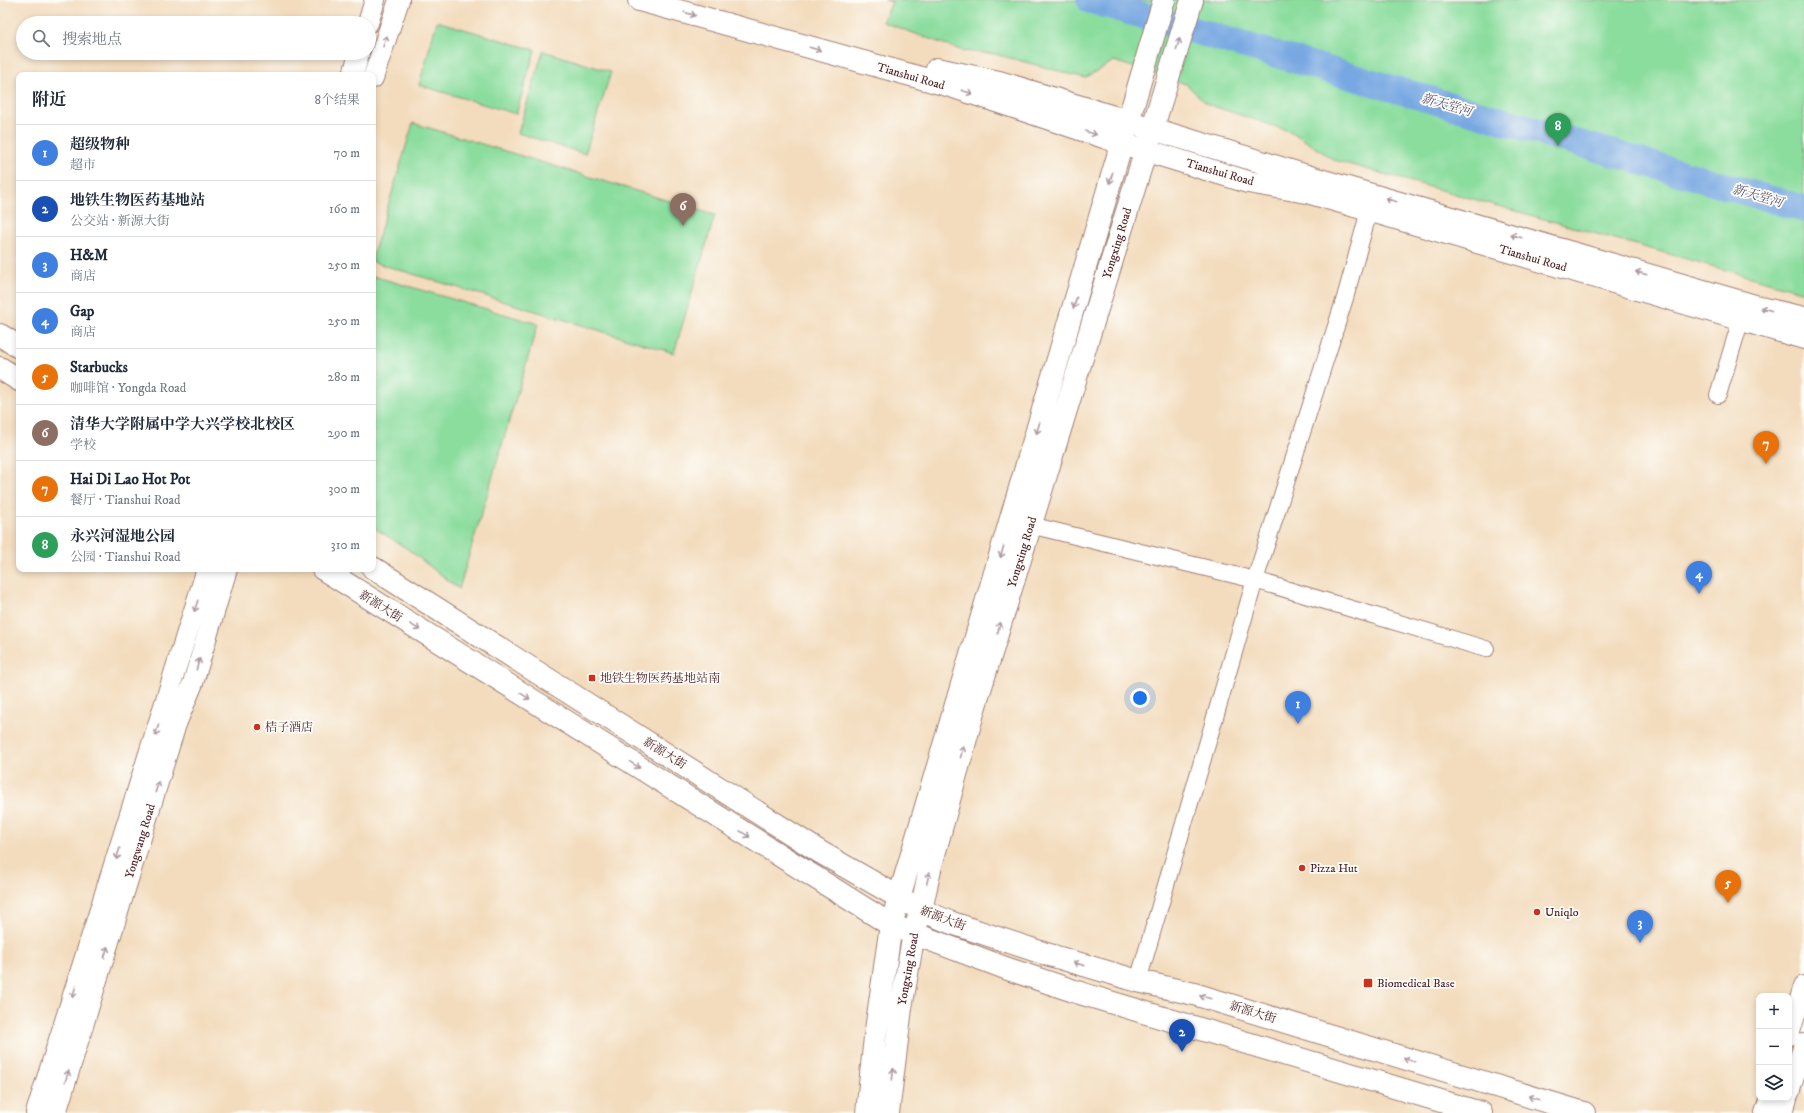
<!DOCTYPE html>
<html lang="zh">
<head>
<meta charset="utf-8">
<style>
	:root { --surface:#fff; --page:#f6f6f7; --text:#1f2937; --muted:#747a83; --line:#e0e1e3; --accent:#c8321e }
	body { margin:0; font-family:"IM FELL DW Pica","Noto Serif SC",serif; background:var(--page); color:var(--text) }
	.controls { position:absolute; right:12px; bottom:12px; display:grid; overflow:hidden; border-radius:8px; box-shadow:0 2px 6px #0003 }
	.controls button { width:36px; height:36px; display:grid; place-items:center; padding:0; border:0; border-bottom:1px solid var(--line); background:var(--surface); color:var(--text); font:20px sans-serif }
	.you { position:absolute; left:1140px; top:698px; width:14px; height:14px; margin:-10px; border:3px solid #fff; border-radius:50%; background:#1a73e8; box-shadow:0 0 0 6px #1a73e833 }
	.badge { display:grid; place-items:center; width:26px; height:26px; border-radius:50%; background:var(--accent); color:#fff; font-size:13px; font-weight:700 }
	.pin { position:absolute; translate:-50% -33px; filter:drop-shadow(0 1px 2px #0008) }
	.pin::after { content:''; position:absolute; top:21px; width:14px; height:12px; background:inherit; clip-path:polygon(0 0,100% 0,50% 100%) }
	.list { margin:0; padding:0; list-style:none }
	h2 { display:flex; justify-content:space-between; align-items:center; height:52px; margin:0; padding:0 16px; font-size:17px }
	h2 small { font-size:13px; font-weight:400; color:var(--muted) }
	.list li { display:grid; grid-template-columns:26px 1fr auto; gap:12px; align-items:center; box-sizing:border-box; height:56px; padding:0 16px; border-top:1px solid var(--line) }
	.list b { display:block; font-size:15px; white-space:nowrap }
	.list p { margin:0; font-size:13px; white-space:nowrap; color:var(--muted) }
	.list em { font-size:13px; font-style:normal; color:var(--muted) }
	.icon { flex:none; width:22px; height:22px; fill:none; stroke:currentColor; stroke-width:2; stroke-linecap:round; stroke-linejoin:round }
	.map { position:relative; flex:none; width:1804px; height:1113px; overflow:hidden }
	.search { position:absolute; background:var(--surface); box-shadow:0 2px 6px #0003; left:16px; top:16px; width:360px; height:44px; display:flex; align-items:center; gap:10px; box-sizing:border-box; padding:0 14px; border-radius:22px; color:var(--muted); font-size:15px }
	.panel { position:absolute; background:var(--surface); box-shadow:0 2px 6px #0003; left:16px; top:72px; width:360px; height:500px; border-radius:8px }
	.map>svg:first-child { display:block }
	.green { fill:#8bdd9e; stroke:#6a7e64 }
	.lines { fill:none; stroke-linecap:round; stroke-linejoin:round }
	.river { stroke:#78a8e2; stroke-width:27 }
	.minor-casing { stroke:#9e7e74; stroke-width:18 }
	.tertiary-casing { stroke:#9e7e74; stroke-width:22 }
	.secondary-casing { stroke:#9e7e74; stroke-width:24 }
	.primary-casing { stroke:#9e7e74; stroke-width:24 }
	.minor { stroke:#fff; stroke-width:16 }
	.tertiary { stroke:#fff; stroke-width:20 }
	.secondary { stroke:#fff; stroke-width:22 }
	.primary { stroke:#fff; stroke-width:22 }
	.oneway { stroke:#ae9aa0 }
	.poi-dot { fill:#c8321e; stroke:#fdfcf7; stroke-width:1.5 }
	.labels { text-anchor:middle; stroke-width:3.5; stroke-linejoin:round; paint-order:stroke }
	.street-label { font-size:12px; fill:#4a1f2b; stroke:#fdfcf7 }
	.poi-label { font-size:12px; fill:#4a1f2b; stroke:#fdfcf7; text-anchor:start }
	.water-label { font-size:13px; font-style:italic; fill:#5c5674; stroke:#fdfcf7 }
</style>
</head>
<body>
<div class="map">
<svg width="1804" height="1113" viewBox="0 0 1804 1113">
	<rect width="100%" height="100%" fill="#fdfcf7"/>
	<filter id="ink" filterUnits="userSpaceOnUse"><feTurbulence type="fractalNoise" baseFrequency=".025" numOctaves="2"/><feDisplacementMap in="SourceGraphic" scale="8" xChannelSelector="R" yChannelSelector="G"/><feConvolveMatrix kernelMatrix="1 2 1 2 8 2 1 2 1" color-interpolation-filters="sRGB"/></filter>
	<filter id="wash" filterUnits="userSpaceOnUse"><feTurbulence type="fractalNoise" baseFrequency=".012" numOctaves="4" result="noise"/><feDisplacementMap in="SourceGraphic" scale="16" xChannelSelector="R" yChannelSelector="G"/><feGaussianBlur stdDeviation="0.9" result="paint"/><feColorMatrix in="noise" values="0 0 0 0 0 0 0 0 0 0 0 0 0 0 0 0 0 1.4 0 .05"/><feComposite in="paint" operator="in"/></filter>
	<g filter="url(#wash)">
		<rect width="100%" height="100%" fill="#f3dcbd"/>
		<path class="green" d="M 885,0 L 1804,0 L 1804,292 L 1334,160 L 1292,132 L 1207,104 L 1186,84 L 1114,61 L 1085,78 L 995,54 L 963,51 L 883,22 L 892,2 Z
			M 437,21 L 535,50 L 516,114 L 419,85 Z
			M 543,51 L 611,72 L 585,154 L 518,133 Z
			M 413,123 L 715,215 L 674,353 L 373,262 L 373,255 Z
			M 373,276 L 538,324 L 459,589 L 409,550 L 373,527 Z"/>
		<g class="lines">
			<path class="river" d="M 1090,0 L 1804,209"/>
		</g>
	</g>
	<g filter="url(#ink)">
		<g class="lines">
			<defs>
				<path id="minor" d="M 1718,395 L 1741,319
					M 1030,525 L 1255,580 L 1486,649
					M 1138,981 L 1255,580 L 1345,298 L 1369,211"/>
				<path id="tertiary" d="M 368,23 L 375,0
					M 353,75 L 359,53
					M 373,78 L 399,0
					M 1789,1035 L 1804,986
					M 1789,1093 L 1804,1044
					M 36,1113 L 207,569
					M 56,1113 L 176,724 L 193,683 L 227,569
					M 1765,1113 L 1770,1098
					M 1783,1113 L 1787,1098"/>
				<path id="secondary" d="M 639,0 L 954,87 L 1122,143 L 1248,182 L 1307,192 L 1804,338
					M 937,69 L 999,82 L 1320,180 L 1769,310 L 1804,318
					M 867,1113 L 875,1037 L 891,925 L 1164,0
					M 888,1113 L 901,1008 L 914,933 L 921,910 L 930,869 L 974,709 L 1192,0"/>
				<path id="primary" d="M 0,335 L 19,347
					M 0,368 L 19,380
					M 373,568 L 820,852 L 921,910 L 952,923 L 1043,953 L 1138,981 L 1194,994 L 1584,1113
					M 323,569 L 891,925 L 1008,969 L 1083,994 L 1481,1113"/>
			</defs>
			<use href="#minor" class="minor-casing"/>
			<use href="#tertiary" class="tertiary-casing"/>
			<use href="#secondary" class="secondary-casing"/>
			<use href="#primary" class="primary-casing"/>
			<use href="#minor" class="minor"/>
			<use href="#tertiary" class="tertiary"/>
			<use href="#secondary" class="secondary"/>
			<use href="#primary" class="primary"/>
		</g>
		<defs><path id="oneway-shaft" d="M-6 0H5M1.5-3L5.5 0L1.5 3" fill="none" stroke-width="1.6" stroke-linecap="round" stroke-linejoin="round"/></defs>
		<g class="oneway">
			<use href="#oneway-shaft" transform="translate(690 14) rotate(16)"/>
			<use href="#oneway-shaft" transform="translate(385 41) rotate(-71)"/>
			<use href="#oneway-shaft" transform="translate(1178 44) rotate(-73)"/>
			<use href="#oneway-shaft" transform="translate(815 49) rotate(16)"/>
			<use href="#oneway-shaft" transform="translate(967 92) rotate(18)"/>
			<use href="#oneway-shaft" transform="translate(1091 133) rotate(18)"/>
			<use href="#oneway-shaft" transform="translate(1111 178) rotate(106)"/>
			<use href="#oneway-shaft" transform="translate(1391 200) rotate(-164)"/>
			<use href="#oneway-shaft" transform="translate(1516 236) rotate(-164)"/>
			<use href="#oneway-shaft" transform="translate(1641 273) rotate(-164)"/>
			<use href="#oneway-shaft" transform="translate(1075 303) rotate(106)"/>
			<use href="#oneway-shaft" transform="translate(1766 309) rotate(-164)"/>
			<use href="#oneway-shaft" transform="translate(1038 428) rotate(106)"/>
			<use href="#oneway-shaft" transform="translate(1002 552) rotate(106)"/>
			<use href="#oneway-shaft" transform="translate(196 606) rotate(108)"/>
			<use href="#oneway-shaft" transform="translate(415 627) rotate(32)"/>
			<use href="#oneway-shaft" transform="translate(999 628) rotate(-73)"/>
			<use href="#oneway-shaft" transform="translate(198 664) rotate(-73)"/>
			<use href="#oneway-shaft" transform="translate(525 696) rotate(32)"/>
			<use href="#oneway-shaft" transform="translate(157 730) rotate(107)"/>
			<use href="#oneway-shaft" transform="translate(962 752) rotate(-75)"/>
			<use href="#oneway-shaft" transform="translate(635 765) rotate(32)"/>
			<use href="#oneway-shaft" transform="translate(157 787) rotate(-73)"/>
			<use href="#oneway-shaft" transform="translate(745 834) rotate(32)"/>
			<use href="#oneway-shaft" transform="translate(118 854) rotate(107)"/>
			<use href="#oneway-shaft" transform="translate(928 878) rotate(-78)"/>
			<use href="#oneway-shaft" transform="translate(106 952) rotate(-73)"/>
			<use href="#oneway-shaft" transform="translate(1079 964) rotate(-164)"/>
			<use href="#oneway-shaft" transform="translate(74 992) rotate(107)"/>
			<use href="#oneway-shaft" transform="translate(1205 997) rotate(-163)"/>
			<use href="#oneway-shaft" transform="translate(1409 1060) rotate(-163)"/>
			<use href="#oneway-shaft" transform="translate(893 1074) rotate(-83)"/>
			<use href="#oneway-shaft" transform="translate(67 1076) rotate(-73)"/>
			<use href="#oneway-shaft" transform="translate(1534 1098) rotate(-163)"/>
		</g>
	</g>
	<g class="poi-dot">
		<rect x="588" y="674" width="8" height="8" rx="2"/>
		<circle cx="257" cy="727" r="4"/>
		<circle cx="1302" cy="868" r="4"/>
		<circle cx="1537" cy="912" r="4"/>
		<rect x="1363" y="978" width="10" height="10" rx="2"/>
	</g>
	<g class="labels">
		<g class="street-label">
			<text transform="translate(911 76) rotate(16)" y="4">Tianshui Road</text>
			<text transform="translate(1220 172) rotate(16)" y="4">Tianshui Road</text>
			<text transform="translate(1117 243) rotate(-73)" y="4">Yongxing Road</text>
			<text transform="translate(1533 258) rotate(16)" y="4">Tianshui Road</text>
			<text transform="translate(1022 552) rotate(-73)" y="4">Yongxing Road</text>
			<text transform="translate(381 606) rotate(32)" y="4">新源大街</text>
			<text transform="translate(665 753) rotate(32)" y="4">新源大街</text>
			<text transform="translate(140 841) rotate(-73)" y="4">Yongwang Road</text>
			<text transform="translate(943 918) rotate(21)" y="4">新源大街</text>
			<text transform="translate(908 969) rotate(-80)" y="4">Yongxing Road</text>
			<text transform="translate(1253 1012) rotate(17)" y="4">新源大街</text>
		</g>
		<g class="poi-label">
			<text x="600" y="682">地铁生物医药基地站南</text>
			<text x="265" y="731">桔子酒店</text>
			<text x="1310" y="872">Pizza Hut</text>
			<text x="1545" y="916">Uniqlo</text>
			<text x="1377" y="987">Biomedical Base</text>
		</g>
		<g class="water-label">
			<text transform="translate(1447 104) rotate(16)" y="5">新天堂河</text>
			<text transform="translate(1758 195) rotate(16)" y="5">新天堂河</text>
		</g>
	</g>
</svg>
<div class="controls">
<button>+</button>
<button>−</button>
<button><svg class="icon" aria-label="layers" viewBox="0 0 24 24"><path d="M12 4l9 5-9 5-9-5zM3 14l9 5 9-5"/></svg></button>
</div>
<div class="you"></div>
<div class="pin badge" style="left:1298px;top:724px;background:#3f7fe0">1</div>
<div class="pin badge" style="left:1182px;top:1052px;background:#1a4fb4">2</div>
<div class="pin badge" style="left:1640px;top:943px;background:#3f7fe0">3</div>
<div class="pin badge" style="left:1699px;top:594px;background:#3f7fe0">4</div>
<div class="pin badge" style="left:1728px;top:903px;background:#e8710a">5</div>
<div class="pin badge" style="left:683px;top:226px;background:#8d6e63">6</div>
<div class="pin badge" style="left:1766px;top:464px;background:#e8710a">7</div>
<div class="pin badge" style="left:1558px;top:146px;background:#2e9e5b">8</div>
<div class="search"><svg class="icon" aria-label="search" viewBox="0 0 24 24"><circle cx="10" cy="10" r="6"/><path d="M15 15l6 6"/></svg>搜索地点</div>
<section class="panel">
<h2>附近<small>8个结果</small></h2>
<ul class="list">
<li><span class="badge" style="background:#3f7fe0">1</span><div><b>超级物种</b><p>超市</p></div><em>70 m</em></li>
<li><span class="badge" style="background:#1a4fb4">2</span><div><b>地铁生物医药基地站</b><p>公交站 · 新源大街</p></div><em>160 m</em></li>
<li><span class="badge" style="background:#3f7fe0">3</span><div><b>H&amp;M</b><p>商店</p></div><em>250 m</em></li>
<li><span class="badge" style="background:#3f7fe0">4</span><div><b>Gap</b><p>商店</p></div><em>250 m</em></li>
<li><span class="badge" style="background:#e8710a">5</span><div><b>Starbucks</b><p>咖啡馆 · Yongda Road</p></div><em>280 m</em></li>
<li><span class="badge" style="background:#8d6e63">6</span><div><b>清华大学附属中学大兴学校北校区</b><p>学校</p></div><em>290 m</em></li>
<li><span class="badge" style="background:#e8710a">7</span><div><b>Hai Di Lao Hot Pot</b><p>餐厅 · Tianshui Road</p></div><em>300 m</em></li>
<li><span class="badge" style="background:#2e9e5b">8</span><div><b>永兴河湿地公园</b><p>公园 · Tianshui Road</p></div><em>310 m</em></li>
</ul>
</section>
</div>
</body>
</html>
